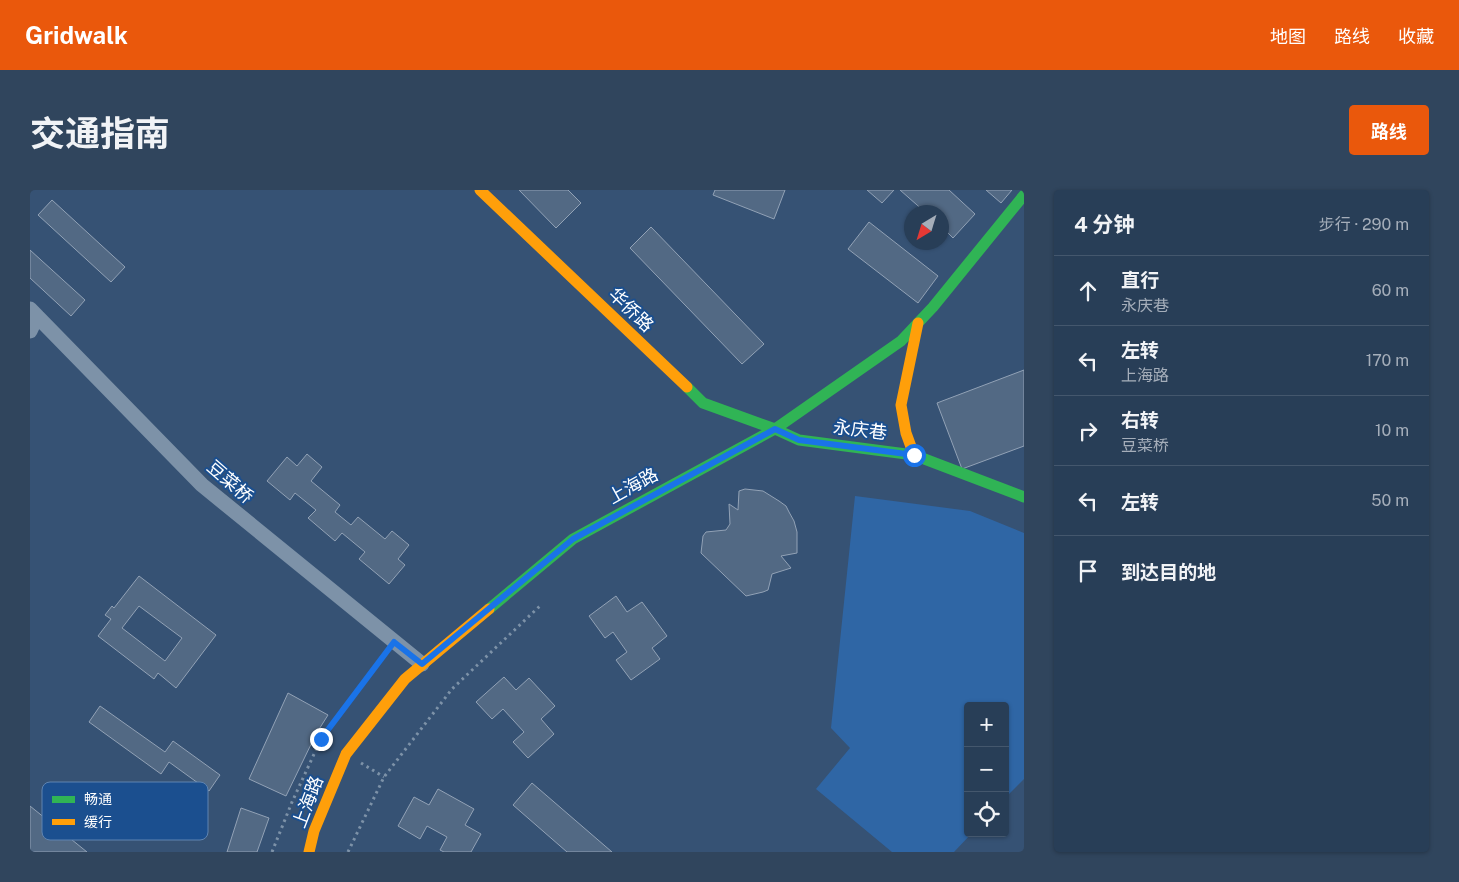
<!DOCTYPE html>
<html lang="zh">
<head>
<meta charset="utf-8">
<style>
	:root { --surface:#283e57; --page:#30455d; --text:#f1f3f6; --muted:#a5aeba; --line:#44576d; --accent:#ea580c }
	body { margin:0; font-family:"Public Sans","Noto Sans SC",sans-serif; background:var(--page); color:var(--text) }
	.controls { position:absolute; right:15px; bottom:15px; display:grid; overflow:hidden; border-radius:5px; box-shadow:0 1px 4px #0004 }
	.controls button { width:45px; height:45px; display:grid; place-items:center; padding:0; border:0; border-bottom:1px solid var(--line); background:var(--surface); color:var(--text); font:25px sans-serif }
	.compass { position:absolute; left:874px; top:15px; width:45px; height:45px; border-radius:50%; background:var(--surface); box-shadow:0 1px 4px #0004; rotate:218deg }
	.stop { position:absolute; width:15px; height:15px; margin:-11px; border:4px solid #1a73e8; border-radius:50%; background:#fff }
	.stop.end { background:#1a73e8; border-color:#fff; box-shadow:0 1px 5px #0008 }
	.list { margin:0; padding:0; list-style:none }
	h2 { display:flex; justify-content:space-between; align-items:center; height:65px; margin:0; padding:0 20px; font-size:21px }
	h2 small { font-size:16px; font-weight:400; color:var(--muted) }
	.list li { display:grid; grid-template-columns:32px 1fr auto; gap:15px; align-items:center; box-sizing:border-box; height:70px; padding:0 20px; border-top:1px solid var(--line) }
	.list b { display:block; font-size:19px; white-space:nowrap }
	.list p { margin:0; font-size:16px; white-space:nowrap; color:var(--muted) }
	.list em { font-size:16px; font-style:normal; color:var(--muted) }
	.icon { flex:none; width:28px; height:28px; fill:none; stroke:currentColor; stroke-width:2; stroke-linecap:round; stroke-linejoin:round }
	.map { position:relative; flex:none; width:994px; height:662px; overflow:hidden; border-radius:5px }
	header { display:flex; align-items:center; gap:30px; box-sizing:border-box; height:70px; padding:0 25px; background:var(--accent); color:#fff }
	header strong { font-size:24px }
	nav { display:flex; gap:28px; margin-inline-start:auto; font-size:18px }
	.intro { display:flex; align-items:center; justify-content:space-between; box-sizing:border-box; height:120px; padding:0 30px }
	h1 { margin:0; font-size:35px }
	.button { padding:12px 22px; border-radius:5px; background:var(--accent); color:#fff; font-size:18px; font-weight:700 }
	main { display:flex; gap:30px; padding:0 30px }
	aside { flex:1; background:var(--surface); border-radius:5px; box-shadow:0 1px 4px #0004 }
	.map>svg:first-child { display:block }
	.green { fill:#2f66a5 }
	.building { fill:#526984; stroke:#92a2b6; fill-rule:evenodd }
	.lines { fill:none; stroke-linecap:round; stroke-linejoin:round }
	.path { stroke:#7d92a8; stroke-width:3; stroke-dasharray:2.5 4; stroke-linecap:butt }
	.street { stroke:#7d92a8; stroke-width:15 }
	.fast { stroke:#30b455; stroke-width:11 }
	.slow { stroke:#ff9f0a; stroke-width:11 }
	.route { stroke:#1a73e8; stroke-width:6 }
	.labels { text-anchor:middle; stroke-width:4; stroke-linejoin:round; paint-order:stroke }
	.street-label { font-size:18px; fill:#fff; stroke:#1b4f8f }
	.key { fill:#1b4f8f; stroke:#5f84b1; stroke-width:1 }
	.key-label { font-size:14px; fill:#fff }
</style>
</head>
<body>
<header>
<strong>Gridwalk</strong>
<nav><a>地图</a><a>路线</a><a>收藏</a></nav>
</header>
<div class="intro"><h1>交通指南</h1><a class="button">路线</a></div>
<main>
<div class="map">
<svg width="994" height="662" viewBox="0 0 994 662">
	<rect width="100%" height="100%" fill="#365274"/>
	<path class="green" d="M 825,306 L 940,321 L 994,343 L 994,589 L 975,608 L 975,516 L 938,516 L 938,643 L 942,643 L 924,662 L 862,662 L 786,599 L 820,558 L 801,538 Z"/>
	<path class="building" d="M 489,0 L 538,0 L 551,13 L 526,38 Z
		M 685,0 L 755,0 L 744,29 L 683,5 Z
		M 837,0 L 864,0 L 852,13 Z
		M 870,0 L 919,0 L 945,24 L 923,48 L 912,37 L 912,22 L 895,22 Z
		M 956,0 L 982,0 L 971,13 Z
		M 22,10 L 95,77 L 81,92 L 8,25 Z
		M 839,32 L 908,86 L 888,113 L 818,59 Z
		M 621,37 L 734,154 L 712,174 L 600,58 Z
		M 0,60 L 55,110 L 41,126 L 0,88 Z
		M 994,180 L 994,256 L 932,279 L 907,213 Z
		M 277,264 L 292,277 L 281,291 L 310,315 L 305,322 L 321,335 L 328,327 L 355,349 L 362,341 L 379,355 L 368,369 L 375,375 L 359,394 L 329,369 L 335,362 L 312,343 L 305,351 L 278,328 L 286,320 L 265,303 L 260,310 L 237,291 L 257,267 L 267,276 Z
		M 715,299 L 733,301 L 749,311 L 756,316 L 759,322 L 764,331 L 767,342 L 767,363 L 751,366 L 761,378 L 742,384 L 738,400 L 733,402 L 716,406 L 671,363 L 673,346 L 676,342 L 696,340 L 700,334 L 699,314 L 708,320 L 709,301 Z
		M 109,386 L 186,445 L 146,498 L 128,483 L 124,489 L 68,446 L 81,429 L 75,425 L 82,416 L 84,418 ZM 109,416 L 152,448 L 135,471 L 92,438 Z
		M 586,406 L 597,422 L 612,412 L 637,446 L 622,458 L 630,469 L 601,490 L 586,470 L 597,462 L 583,442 L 575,448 L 559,426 Z
		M 474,487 L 486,500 L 499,488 L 525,516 L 511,529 L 524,544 L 498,568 L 483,552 L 494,542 L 473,519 L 462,529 L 446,512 Z
		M 258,503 L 298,525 L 286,544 L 256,606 L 219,589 Z
		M 70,516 L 135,562 L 143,551 L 190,585 L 179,601 L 139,572 L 131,584 L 59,532 Z
		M 502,593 L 582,662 L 537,662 L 483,615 Z
		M 408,599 L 444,619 L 435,635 L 451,644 L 441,662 L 414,662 L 410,660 L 417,647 L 397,636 L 390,649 L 368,636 L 384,607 L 399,615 Z
		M 0,616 L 57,662 L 0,662 Z
		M 211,618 L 239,628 L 227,662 L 197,662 Z"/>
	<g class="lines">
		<path class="path" d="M 291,549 L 302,556
			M 331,573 L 354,587
			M 242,662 L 262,612 L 291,549 L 357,462
			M 318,662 L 354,587 L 422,499 L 512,414"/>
		<path class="street" d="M 0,119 L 172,295 L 392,474
			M 0,141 L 7,126"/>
		<path class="fast" d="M 657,197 L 673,213 L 745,239 L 769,250 L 884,265 L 994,307
			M 459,419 L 543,349 L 745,239 L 871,151 L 903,117 L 994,5"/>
		<path class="slow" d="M 450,0 L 657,197
			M 884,265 L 876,243 L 871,215 L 888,133
			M 279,662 L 284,641 L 316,564 L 375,489 L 459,419"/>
	</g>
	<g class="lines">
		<path class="route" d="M 291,549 L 364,452 L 392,474 L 543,349 L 745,239 L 769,250 L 884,265"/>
	</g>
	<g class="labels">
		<g class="street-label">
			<text transform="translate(601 120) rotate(44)" y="6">华侨路</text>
			<text transform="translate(830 240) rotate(7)" y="6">永庆巷</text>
			<text transform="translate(200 292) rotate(41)" y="6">豆菜桥</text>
			<text transform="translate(603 296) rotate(-29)" y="6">上海路</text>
			<text transform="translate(278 612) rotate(-69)" y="6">上海路</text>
		</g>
	</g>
	<rect x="12" y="592" width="166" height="58" rx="8" class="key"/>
	<rect x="22" y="606" width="23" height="7" fill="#30b455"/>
	<rect x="22" y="629" width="23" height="6" fill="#ff9f0a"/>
	<g class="key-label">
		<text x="54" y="614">畅通</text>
		<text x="54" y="637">缓行</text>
	</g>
</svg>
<div class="controls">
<button>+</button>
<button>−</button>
<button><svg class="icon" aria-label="locate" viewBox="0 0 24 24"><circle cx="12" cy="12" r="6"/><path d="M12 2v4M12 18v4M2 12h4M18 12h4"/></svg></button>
</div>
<svg class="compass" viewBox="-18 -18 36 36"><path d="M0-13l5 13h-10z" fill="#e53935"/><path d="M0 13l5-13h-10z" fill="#a5aeba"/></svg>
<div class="stop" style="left:884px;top:265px"></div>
<div class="stop end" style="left:291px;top:549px"></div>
</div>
<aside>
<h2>4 分钟<small>步行 · 290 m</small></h2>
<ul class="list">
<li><svg class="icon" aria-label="ahead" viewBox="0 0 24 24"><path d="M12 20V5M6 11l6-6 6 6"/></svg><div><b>直行</b><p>永庆巷</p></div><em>60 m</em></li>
<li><svg class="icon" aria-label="left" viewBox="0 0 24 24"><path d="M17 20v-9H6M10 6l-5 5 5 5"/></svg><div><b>左转</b><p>上海路</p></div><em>170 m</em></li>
<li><svg class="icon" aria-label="right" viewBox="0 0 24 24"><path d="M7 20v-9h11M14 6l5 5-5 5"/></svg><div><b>右转</b><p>豆菜桥</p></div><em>10 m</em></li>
<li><svg class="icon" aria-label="left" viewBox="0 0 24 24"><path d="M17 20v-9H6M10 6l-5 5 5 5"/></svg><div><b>左转</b></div><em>50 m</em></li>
<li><svg class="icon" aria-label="arrive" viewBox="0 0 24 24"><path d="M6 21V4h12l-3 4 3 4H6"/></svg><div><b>到达目的地</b></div></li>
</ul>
</aside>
</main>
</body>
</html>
